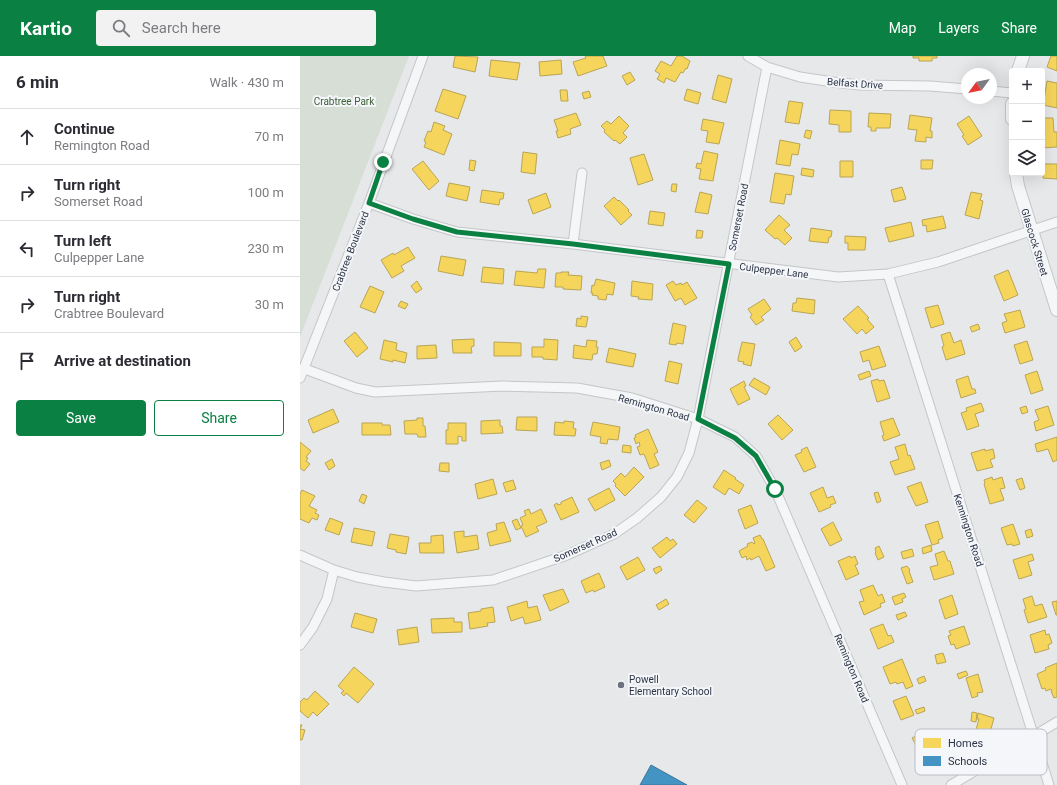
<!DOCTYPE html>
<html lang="en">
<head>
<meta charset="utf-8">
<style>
	:root { --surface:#fff; --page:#f2f2f3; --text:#2b2b33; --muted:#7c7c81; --line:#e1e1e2; --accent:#0b8043 }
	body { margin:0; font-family:Roboto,sans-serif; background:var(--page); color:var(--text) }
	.controls { position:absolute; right:12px; top:12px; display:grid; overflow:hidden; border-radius:4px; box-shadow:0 4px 16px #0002 }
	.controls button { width:36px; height:36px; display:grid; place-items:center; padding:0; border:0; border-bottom:1px solid var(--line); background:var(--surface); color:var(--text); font:20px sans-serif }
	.compass { position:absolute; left:661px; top:12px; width:36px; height:36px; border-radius:50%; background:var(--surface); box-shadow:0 4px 16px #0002; rotate:237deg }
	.stop { position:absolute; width:12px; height:12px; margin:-9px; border:3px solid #0b8043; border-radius:50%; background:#fff }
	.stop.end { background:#0b8043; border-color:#fff; box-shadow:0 1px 4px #0008 }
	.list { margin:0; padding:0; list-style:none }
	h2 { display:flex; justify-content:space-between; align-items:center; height:52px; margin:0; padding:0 16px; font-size:17px }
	h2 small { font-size:13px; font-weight:400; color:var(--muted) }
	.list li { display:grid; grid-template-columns:26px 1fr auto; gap:12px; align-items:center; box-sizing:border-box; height:56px; padding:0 16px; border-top:1px solid var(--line) }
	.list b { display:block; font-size:15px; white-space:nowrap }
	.list p { margin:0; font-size:13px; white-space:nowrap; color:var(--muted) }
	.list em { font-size:13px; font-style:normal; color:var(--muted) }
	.actions { display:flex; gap:8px; padding:12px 16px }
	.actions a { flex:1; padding:9px 0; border:1px solid var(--accent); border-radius:4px; text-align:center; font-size:14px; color:var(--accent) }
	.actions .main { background:var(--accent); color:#fff }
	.icon { flex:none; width:22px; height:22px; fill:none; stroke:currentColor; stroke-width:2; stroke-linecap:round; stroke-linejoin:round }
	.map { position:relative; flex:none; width:757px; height:729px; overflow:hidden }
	header { display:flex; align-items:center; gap:24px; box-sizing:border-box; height:56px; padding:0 20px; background:var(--accent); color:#fff }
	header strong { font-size:19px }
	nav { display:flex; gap:22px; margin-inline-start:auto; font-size:14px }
	.search { width:280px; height:36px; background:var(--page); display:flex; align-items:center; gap:10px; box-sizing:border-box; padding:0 14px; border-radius:4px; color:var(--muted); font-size:15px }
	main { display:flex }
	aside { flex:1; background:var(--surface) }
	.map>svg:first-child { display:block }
	.green { fill:#d6ded6 }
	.homes { fill:#f6d55c; stroke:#b9a555 }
	.schools { fill:#4393c3; stroke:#3c769d }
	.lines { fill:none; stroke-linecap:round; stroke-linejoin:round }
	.minor-casing { stroke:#c4c6c8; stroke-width:11 }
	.tertiary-casing { stroke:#c4c6c8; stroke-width:14 }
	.minor { stroke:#f5f6f7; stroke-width:9 }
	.tertiary { stroke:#f5f6f7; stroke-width:12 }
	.route { stroke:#0b8043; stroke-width:5 }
	.poi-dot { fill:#6c737f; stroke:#f4f6f9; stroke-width:1.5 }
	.labels { text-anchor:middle; stroke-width:4; stroke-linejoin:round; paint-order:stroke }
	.street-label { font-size:10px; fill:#2b3445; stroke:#f4f6f9 }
	.park-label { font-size:10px; fill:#3f6138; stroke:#f4f6f9 }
	.poi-label { font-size:10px; fill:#2b3445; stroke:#f4f6f9; text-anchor:start }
	.key { fill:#f4f6f9; stroke:#b8bcc3; stroke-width:1 }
	.key-label { font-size:11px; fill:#2b3445 }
</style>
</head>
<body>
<header>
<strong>Kartio</strong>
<div class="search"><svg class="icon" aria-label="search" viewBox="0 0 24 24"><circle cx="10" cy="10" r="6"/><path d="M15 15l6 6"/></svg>Search here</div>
<nav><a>Map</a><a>Layers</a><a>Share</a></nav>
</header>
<main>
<aside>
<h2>6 min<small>Walk · 430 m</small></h2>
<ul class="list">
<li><svg class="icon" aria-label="ahead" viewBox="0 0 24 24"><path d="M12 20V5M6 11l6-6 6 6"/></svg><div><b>Continue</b><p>Remington Road</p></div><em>70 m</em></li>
<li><svg class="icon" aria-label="right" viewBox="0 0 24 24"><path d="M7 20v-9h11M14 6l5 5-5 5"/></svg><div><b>Turn right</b><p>Somerset Road</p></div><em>100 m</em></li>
<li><svg class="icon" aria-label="left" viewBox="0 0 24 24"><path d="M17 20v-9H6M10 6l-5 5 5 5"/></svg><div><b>Turn left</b><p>Culpepper Lane</p></div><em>230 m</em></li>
<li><svg class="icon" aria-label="right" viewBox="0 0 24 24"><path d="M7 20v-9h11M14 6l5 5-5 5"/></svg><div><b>Turn right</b><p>Crabtree Boulevard</p></div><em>30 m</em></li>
<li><svg class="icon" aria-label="arrive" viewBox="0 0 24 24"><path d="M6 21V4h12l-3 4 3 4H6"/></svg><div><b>Arrive at destination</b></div></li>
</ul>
<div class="actions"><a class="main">Save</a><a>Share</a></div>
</aside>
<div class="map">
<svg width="757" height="729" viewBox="0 0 757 729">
	<rect width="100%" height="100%" fill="#e6e8ea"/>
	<path class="green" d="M 0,0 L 109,0 L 0,281 Z"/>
	<path class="homes" d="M 155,0 L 178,1 L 175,16 L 153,11 Z
		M 285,0 L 303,0 L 307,10 L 278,20 L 273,6 L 286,2 Z
		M 377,0 L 382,0 L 390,5 L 387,13 L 386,12 L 383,17 L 381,16 L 375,26 L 366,22 L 364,27 L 357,23 L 360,18 L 355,15 L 361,5 L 371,10 Z
		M 613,0 L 637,0 L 637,2 L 632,2 L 632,5 L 619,5 L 619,2 L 613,2 Z
		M 751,0 L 757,0 L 757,15 L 747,11 Z
		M 191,4 L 220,7 L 217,24 L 189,20 Z
		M 261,4 L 262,18 L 240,20 L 239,6 Z
		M 330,16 L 335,24 L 327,29 L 322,20 Z
		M 418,19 L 432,23 L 426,47 L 412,43 Z
		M 747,25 L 757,27 L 757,52 L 743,49 Z
		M 143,33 L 166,40 L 158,63 L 135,55 Z
		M 387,33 L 401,37 L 398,48 L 384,44 Z
		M 260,34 L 267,34 L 268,45 L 261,45 Z
		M 289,35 L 291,41 L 284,43 L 282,37 Z
		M 489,45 L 503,47 L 499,68 L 485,66 Z
		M 530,54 L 551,55 L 551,76 L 539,76 L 539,69 L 529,68 Z
		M 276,57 L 281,69 L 270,73 L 271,78 L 258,82 L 256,75 L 258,75 L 254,64 Z
		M 569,57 L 591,58 L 590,72 L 576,72 L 576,75 L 571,75 L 571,71 L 568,71 Z
		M 610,59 L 632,62 L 630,75 L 632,75 L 632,82 L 626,81 L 626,86 L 615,85 L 617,74 L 608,73 Z
		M 319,60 L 329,70 L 323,77 L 327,81 L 320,88 L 315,84 L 314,85 L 304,76 L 305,74 L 301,70 L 307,65 L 311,68 Z
		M 669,60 L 682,80 L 668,89 L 662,80 L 664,79 L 657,68 Z
		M 742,62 L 753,62 L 754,76 L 757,76 L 757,91 L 742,92 Z
		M 403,63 L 424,67 L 419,88 L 406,86 L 408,75 L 401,74 Z
		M 134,66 L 145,70 L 143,74 L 152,78 L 144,99 L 124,91 L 126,86 L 124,85 L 128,75 L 131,76 Z
		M 506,74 L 512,75 L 510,83 L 504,81 Z
		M 480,84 L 500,88 L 498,99 L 492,98 L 490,110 L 476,108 Z
		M 404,95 L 418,98 L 413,125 L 399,123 L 401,113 L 396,112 L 397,107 L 401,108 Z
		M 223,96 L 237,98 L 235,118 L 221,116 Z
		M 344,98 L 353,124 L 338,129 L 330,102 Z
		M 170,104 L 176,105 L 174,115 L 169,114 Z
		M 621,104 L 633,104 L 632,113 L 621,113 Z
		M 123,105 L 139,125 L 129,134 L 112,113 Z
		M 540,105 L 553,105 L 553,121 L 540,121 Z
		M 744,108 L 757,108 L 757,123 L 743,122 Z
		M 502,112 L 514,114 L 513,121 L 501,119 Z
		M 475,117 L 494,120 L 491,139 L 486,138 L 484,148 L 470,146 Z
		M 149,127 L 170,131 L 167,145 L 146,140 Z
		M 372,128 L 377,128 L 376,136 L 371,135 Z
		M 602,131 L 606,143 L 594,146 L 591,134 Z
		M 182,134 L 204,137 L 203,143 L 200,143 L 199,149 L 180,146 Z
		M 400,136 L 412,139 L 408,158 L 395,156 Z
		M 671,136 L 682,138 L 680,144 L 683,145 L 679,163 L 665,159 Z
		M 246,137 L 251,151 L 233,158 L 228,144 Z
		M 314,141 L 318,145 L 319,144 L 329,154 L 328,155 L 332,159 L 321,169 L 304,150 Z
		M 350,155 L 365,157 L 363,170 L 348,168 Z
		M 479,159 L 490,169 L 484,174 L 492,182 L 485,189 L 477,182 L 475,183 L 465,174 Z
		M 643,160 L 646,172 L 627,176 L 626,169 L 623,170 L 622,164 Z
		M 611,166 L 614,180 L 589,186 L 585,172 Z
		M 511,172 L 532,175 L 531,181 L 529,181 L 528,187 L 509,185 Z
		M 397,174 L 403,175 L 402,182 L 396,182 Z
		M 545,180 L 566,181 L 565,194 L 548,194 L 548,187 L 545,187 Z
		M 108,191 L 115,202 L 101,210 L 104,215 L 92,222 L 81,204 L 93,197 L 94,199 Z
		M 141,200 L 166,204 L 163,220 L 138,215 Z
		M 183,211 L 204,213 L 203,228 L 181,226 Z
		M 238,213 L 246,213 L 244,232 L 214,229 L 216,215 L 237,217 Z
		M 708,214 L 718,239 L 704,245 L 694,220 Z
		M 261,216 L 269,216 L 268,219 L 282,220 L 281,234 L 263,233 L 263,231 L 255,231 L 256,217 L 261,217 Z
		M 296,223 L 315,227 L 313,239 L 307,238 L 306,244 L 298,243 L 298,240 L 292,239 L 293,237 L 291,237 L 292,229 L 294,230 Z
		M 117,225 L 122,233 L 116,237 L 111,230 Z
		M 332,225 L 353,228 L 352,244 L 338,243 L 339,241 L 331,240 Z
		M 373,225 L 376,229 L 381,227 L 382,229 L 387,226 L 397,242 L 385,249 L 381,242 L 375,245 L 366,229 Z
		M 70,230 L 84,236 L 75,257 L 60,251 Z
		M 497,242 L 515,244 L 514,258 L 492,255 L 493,247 L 496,247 Z
		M 464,243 L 471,253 L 461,261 L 464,264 L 456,269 L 450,261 L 452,259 L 448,253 Z
		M 101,245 L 108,248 L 105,253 L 98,250 Z
		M 638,249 L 644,268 L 631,272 L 625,252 Z
		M 558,250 L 569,262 L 567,263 L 574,271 L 566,278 L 562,273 L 557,278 L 543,263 Z
		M 720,254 L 725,271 L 705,277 L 702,267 L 707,265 L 704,258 Z
		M 281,260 L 288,261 L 286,271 L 276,270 L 277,262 L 281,263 Z
		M 373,267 L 386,270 L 383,288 L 377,287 L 376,289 L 369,288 Z
		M 678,268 L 680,273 L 672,276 L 670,271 Z
		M 55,276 L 68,292 L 57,301 L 44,285 Z
		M 650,276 L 654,287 L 661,284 L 665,298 L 646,304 L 642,291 L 644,290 L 641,279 Z
		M 496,281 L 502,291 L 495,296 L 489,286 Z
		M 174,283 L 174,290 L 171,291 L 172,297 L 153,297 L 152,284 Z
		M 244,283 L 258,284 L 257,304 L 243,303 L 243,301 L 232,301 L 232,291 L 244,291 Z
		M 84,284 L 97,287 L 96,294 L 107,297 L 105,307 L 93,304 L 93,306 L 80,303 Z
		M 287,284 L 297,285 L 296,291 L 298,291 L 297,298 L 293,298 L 292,304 L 273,302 L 274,289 L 286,291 Z
		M 727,285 L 733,304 L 720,308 L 714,289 Z
		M 194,286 L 221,287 L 221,300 L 194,300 Z
		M 442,286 L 455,288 L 451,310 L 443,308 L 444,306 L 438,305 L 438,303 Z
		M 136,289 L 137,302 L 117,303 L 117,290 Z
		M 579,290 L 586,310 L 572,314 L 569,304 L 563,306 L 560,296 Z
		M 309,292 L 336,298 L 333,311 L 306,306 Z
		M 369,305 L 382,308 L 378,328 L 365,325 Z
		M 569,315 L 571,320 L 560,324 L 558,319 Z
		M 737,315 L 743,334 L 731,338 L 725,319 Z
		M 668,320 L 672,333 L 675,333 L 676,337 L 661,342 L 656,324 Z
		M 454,322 L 470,331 L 466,339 L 449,329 Z
		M 578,323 L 579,325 L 584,324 L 590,342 L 577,346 L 571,325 Z
		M 444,325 L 446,330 L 444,331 L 450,343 L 438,349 L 430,333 Z
		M 681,347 L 684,355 L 675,358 L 679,370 L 667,374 L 661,357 L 667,355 L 666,352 Z
		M 726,350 L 728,356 L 722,358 L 720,352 Z
		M 748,350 L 754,369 L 736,375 L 734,366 L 739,364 L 735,354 Z
		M 33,353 L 39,366 L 13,377 L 8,364 Z
		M 478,359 L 493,374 L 482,384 L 468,368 Z
		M 217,361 L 237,361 L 237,375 L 216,374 Z
		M 117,362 L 123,362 L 123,370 L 125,370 L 126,381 L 118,381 L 117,378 L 105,378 L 104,365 L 117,364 Z
		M 593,362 L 600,379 L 584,385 L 582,380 L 584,379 L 580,366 Z
		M 200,364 L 200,370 L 202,370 L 203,377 L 181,378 L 181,365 Z
		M 264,365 L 274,366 L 273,372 L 276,373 L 275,380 L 254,379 L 255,366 L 264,367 Z
		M 293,366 L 320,371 L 318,384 L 308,383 L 307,388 L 300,387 L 301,381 L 290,379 Z
		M 62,367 L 82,367 L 82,369 L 90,369 L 91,379 L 62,379 Z
		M 148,367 L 166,367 L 166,385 L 162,385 L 162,381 L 158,380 L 158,388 L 146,388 L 146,374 L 148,374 Z
		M 348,373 L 358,396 L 354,398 L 359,409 L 350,413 L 344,398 L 340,399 L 337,391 L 340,390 L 339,386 L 336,388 L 334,382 L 336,381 L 335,379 Z
		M 757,381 L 757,404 L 753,406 L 748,393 L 737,396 L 735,388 Z
		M 0,386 L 11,395 L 6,401 L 8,402 L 6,405 L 10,408 L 4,415 L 0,412 Z
		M 605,388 L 608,400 L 610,399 L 615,413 L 595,419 L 590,406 L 599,403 L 595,391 Z
		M 323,389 L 331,390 L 331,397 L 322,396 Z
		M 507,391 L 516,411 L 504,416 L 495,399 L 502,396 L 501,394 Z
		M 685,393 L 685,395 L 693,393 L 695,402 L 690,404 L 693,411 L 677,415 L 671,397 Z
		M 32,403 L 35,410 L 29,414 L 25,407 Z
		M 309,404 L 311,410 L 302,414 L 300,407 Z
		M 140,407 L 149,407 L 149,416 L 139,415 Z
		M 334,411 L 344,421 L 325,440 L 315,430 L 316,428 L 313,425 L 321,417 L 325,421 Z
		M 424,414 L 436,422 L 435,423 L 444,429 L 439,438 L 429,432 L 425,439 L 413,431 Z
		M 692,421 L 693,424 L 702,421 L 705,432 L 700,433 L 704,444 L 690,448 L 684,428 L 685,427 L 684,424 Z
		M 722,422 L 725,432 L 720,434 L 716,424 Z
		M 193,423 L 197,438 L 178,443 L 175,428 Z
		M 213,424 L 216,433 L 206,436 L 203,427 Z
		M 621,426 L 628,446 L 616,450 L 607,431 Z
		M 523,431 L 527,442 L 533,440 L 536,447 L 530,449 L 531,451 L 519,456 L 510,437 Z
		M 309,432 L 315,444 L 295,455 L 288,443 Z
		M 2,434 L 15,440 L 9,450 L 17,454 L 15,457 L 19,459 L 17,464 L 12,462 L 9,467 L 0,463 L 0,438 Z
		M 578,436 L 581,445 L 577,447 L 574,437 Z
		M 62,438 L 67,440 L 64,448 L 59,445 Z
		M 272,441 L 279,456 L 261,464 L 254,449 L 257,447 L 258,449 L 261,448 L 261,446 Z
		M 397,444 L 407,452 L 394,467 L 384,459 Z
		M 451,449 L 458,467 L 445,473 L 438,454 Z
		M 229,453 L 231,458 L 241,453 L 247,466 L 236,471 L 239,475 L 226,481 L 221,470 L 223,469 L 220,462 L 226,459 L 224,455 Z
		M 30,462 L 43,467 L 39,479 L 25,474 Z
		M 217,463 L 221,472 L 216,474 L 212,465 Z
		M 638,465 L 643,482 L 638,484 L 639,487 L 632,489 L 625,469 Z
		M 204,466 L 211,485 L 190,490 L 187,477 L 197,474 L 196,468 Z
		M 533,466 L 542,484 L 530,490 L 521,473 Z
		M 713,468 L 720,488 L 713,490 L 712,488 L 707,489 L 701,472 Z
		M 54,472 L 75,476 L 72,490 L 51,486 Z
		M 731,473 L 733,480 L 727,482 L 725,475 Z
		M 164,475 L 164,481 L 177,479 L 179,493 L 157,497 L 154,476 Z
		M 90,478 L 109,481 L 106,498 L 96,496 L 96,494 L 87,492 Z
		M 143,479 L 144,497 L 120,497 L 119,487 L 131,487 L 131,480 Z
		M 460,479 L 462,483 L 463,483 L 475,511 L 466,515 L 459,500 L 451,504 L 450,502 L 447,504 L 446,500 L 442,502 L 439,495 L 448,490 L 447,488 L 452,486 L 454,488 L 455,487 L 453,482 Z
		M 367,481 L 370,485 L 373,483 L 377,488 L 360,502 L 352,492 Z
		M 631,489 L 632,495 L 623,498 L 622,492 Z
		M 579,490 L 584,501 L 578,504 L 575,497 L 576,496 L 575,492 Z
		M 612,493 L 614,500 L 603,503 L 601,496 Z
		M 644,495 L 648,505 L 650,505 L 654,518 L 634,524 L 630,511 L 638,509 L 635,498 Z
		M 732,498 L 734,504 L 728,506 L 732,519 L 719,523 L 713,504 Z
		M 550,500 L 551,502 L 555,500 L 558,508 L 555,509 L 559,518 L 546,524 L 538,505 Z
		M 338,501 L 345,514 L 327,524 L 320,511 Z
		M 360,510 L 362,514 L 356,518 L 353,513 Z
		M 607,510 L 610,514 L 609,515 L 613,526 L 607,528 L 601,512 Z
		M 299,517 L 305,531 L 294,536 L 293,534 L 286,537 L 281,525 Z
		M 573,529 L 578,540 L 582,538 L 585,546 L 580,548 L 581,551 L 564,559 L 559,546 L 564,545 L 560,534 Z
		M 263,533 L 269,546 L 250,555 L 243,539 Z
		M 604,537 L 606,541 L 602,543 L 603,546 L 595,549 L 592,541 Z
		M 652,539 L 658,558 L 645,563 L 639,544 Z
		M 732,540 L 735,550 L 742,548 L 747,561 L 728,567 L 724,554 L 726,553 L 723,543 Z
		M 366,543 L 369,548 L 359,554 L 356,549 Z
		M 227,545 L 228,552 L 237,550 L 241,564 L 225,568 L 223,561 L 211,565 L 207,551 Z
		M 757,545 L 757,559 L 756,559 L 752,546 Z
		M 193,551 L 195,566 L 187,567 L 188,570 L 170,573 L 168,557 L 181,555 L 181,553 Z
		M 605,556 L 607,560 L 598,564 L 596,559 Z
		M 55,557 L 77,563 L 73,577 L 51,571 Z
		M 154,562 L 154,566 L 162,566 L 162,576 L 132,577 L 131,563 Z
		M 583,568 L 588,580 L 591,579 L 594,586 L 578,593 L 570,573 Z
		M 664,570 L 670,588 L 656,593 L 654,588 L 651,589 L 648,580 L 651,579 L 649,575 Z
		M 117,571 L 119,586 L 99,589 L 97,574 Z
		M 745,574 L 746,579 L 749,578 L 752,587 L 748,589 L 749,593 L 735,597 L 730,579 Z
		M 643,597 L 646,606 L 637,608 L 635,599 Z
		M 602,603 L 613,630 L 606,633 L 603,626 L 597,628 L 596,626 L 590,628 L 583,611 Z
		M 757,607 L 757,641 L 754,642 L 751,635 L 752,635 L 751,633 L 746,635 L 745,632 L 742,633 L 737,618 L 746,614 L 745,612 Z
		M 54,611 L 74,628 L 58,647 L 46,637 L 44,640 L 41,637 L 44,635 L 38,630 Z
		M 666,615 L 668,619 L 659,623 L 657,618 Z
		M 678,618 L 683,636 L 677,637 L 678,640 L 672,642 L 666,622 Z
		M 624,620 L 626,625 L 619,628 L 617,623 Z
		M 15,635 L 29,648 L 17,660 L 13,656 L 8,662 L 0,655 L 0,646 L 4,642 L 7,644 Z
		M 606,640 L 614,659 L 601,664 L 593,645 Z
		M 624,651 L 625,655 L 617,658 L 615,654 Z
		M 672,656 L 677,657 L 676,666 L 671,665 Z
		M 678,657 L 694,662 L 689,680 L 675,677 L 679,663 L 677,663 Z
		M 0,669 L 2,669 L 0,673 L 5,674 L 2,684 L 0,684 Z
		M 622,677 L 623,680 L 630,677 L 639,697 L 621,705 L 615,692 L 617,691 L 612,682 Z"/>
	<path class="schools" d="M 351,709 L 387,729 L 340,729 Z"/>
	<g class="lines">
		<defs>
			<path id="minor" d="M 448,0 L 467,11 L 500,21 L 533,26 L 559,29 L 630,30 L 667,33
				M 691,35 L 712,37
				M 69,147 L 113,163 L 157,176 L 273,188 L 538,221 L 588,218 L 638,206 L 757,166
				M 273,188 L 282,117
				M 588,218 L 749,729
				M 5,313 L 56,332 L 75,336 L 203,330 L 277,332 L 332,342 L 398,363 L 435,381 L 456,400 L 475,433 L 602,729
				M 0,322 L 69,147 L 123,0
				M 0,499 L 34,514 L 57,521 L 84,526 L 116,530 L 193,524 L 267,499 L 314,478 L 337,462 L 361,441 L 377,421 L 389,397 L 398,363 L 467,11
				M 0,589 L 13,571 L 27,543 L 34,514
				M 651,729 L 757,666"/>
			<path id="tertiary" d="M 718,15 L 723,0
				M 712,48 L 712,63
				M 716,117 L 718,130 L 757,254"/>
		</defs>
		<use href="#minor" class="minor-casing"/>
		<use href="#tertiary" class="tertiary-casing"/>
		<use href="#minor" class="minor"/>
		<use href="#tertiary" class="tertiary"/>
	</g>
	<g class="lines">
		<path class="route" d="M 83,106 L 69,147 L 113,163 L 157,176 L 273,188 L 429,208 L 398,363 L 435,382 L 456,400 L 475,433"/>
	</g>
	<circle class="poi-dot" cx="321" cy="629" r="4"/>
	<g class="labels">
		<g class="street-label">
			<text transform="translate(555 27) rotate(4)" y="4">Belfast Drive</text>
			<text transform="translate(438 161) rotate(-79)" y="4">Somerset Road</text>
			<text transform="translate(735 186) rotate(73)" y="4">Glascock Street</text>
			<text transform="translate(50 195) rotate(-69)" y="4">Crabtree Boulevard</text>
			<text transform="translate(474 214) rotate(7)" y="4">Culpepper Lane</text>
			<text transform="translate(354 351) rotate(16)" y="4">Remington Road</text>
			<text transform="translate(669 474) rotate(72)" y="4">Kennington Road</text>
			<text transform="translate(285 489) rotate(-24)" y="4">Somerset Road</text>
			<text transform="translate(552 612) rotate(67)" y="4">Remington Road</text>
		</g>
		<g class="park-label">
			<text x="44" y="49">Crabtree Park</text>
		</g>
		<g class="poi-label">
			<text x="329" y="627">Powell<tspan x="329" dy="12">Elementary School</tspan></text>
		</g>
	</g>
	<rect x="615" y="673" width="132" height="46" rx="6" class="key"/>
	<rect x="623" y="682" width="18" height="10" fill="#f6d55c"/>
	<rect x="623" y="700" width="18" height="10" fill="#4393c3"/>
	<g class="key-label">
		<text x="648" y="691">Homes</text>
		<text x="648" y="709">Schools</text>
	</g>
</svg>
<div class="controls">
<button>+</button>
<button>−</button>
<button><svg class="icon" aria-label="layers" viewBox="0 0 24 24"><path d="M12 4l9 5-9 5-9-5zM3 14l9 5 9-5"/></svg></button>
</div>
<svg class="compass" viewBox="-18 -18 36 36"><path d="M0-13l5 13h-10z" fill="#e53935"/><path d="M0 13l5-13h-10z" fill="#7c7c81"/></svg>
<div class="stop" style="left:475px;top:433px"></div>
<div class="stop end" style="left:83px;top:106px"></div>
</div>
</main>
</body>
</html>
